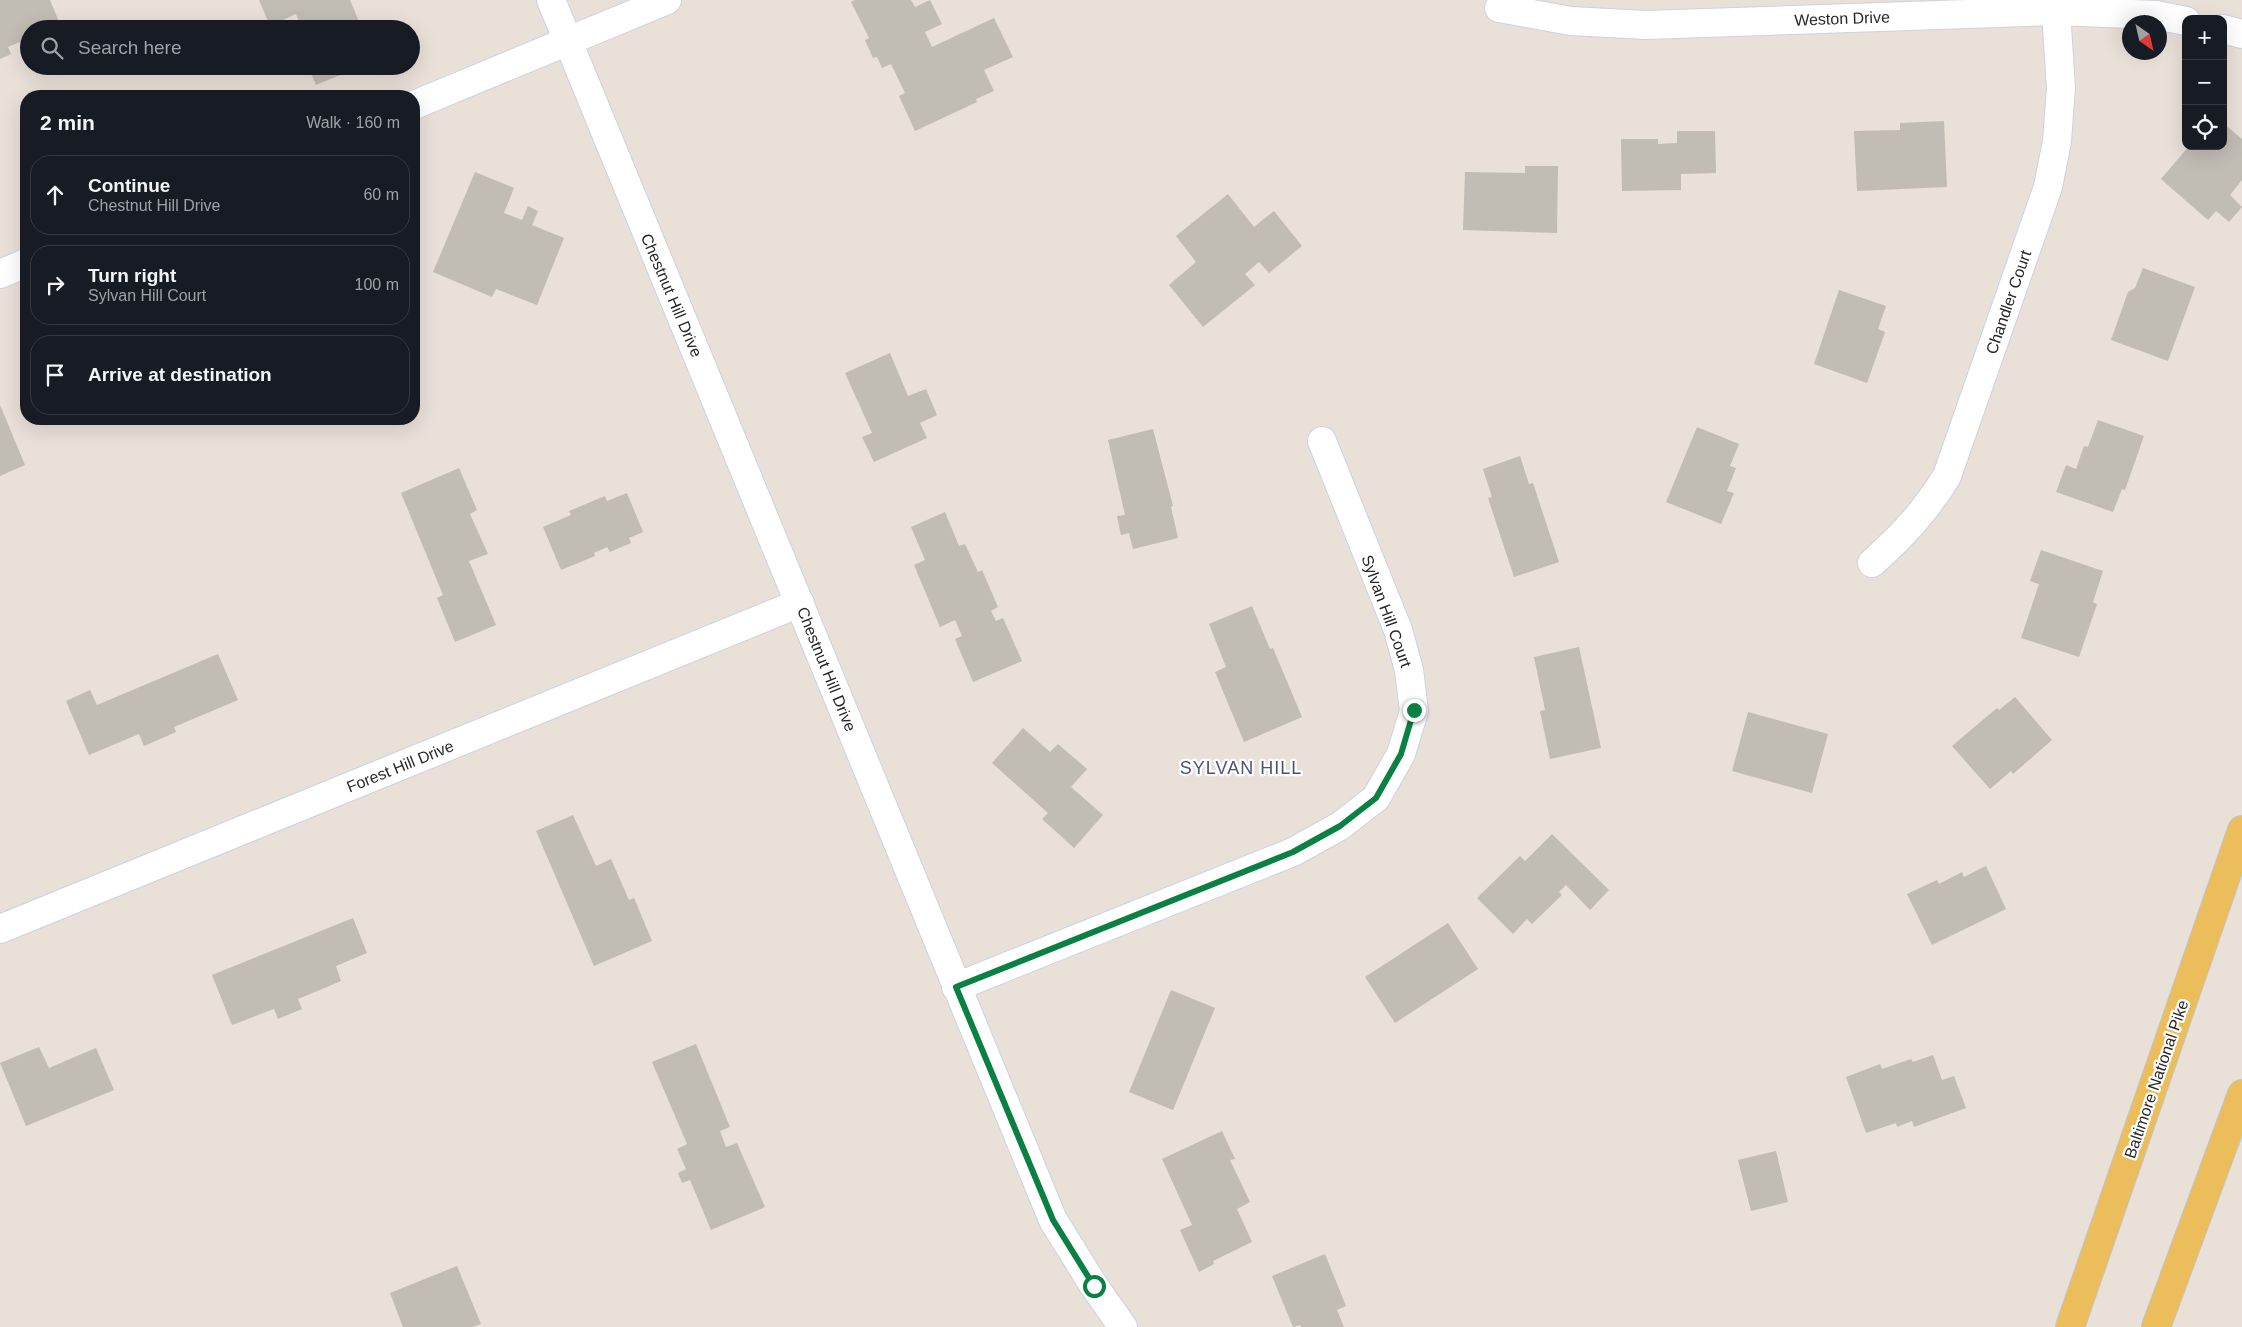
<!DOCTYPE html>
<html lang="en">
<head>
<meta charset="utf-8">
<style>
	:root { --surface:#171b24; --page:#20242c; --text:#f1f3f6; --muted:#9ea1a6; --line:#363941 }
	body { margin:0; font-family:Arial,sans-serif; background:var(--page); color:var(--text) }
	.controls { position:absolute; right:15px; top:15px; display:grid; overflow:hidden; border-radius:10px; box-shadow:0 5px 20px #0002 }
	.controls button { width:45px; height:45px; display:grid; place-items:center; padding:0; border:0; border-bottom:1px solid var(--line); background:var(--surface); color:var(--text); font:25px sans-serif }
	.compass { position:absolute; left:2122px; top:15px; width:45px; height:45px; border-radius:50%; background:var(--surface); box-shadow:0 5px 20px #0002; rotate:146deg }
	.stop { position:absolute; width:15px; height:15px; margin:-11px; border:4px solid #0b8043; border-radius:50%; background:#fff }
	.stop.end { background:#0b8043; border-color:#fff; box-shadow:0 1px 5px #0008 }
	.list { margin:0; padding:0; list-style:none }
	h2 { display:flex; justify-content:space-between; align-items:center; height:65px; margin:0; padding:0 20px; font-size:21px }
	h2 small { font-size:16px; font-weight:400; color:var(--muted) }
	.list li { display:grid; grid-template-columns:32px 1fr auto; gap:15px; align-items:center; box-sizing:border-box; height:80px; margin:0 10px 10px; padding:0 10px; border:1px solid var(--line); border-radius:20px }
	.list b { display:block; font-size:19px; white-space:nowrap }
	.list p { margin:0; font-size:16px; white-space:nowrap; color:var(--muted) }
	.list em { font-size:16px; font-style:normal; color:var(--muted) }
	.icon { flex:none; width:28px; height:28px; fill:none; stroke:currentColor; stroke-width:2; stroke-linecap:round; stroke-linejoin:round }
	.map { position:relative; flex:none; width:2242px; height:1327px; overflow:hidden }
	.search { position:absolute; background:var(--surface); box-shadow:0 5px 20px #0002; left:20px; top:20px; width:400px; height:55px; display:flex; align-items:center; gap:12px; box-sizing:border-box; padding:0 18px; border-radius:28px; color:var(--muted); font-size:19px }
	.panel { position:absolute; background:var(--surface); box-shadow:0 5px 20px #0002; left:20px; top:90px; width:400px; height:335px; border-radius:20px }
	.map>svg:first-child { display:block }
	.building { fill:#c1bcb4 }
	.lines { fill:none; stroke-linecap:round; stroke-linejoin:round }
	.minor-casing { stroke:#cdd2e0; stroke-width:30 }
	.primary-casing { stroke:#c3c3c3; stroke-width:30 }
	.minor { stroke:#fff; stroke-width:28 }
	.primary { stroke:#ecbe5b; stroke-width:28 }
	.route { stroke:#0b8043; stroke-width:6 }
	.labels { text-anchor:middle; stroke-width:4.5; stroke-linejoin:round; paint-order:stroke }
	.street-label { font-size:16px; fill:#272727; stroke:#fff }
	.neighbourhood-label { font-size:18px; letter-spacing:1px; fill:#495475; stroke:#fff }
</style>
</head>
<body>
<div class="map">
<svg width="2242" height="1327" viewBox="0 0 2242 1327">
	<rect width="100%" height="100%" fill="#e9e0d8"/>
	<path class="building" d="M 0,0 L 50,0 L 62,29 L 29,29 L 29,38 L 8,47 L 11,54 L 0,59 Z
		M 259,0 L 350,0 L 362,29 L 302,29 L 296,14 L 270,26 Z
		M 855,0 L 911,0 L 915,7 L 930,0 L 942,24 L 925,32 L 932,47 L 994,18 L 1013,57 L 984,70 L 994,91 L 976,99 L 977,102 L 915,131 L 899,96 L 905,93 L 891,64 L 882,68 L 877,57 L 873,58 L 865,40 L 869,38 L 851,2 Z
		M 308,66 L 362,66 L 316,85 Z
		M 1944,121 L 1947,187 L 1857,191 L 1854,131 L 1900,130 L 1900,123 Z
		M 2223,123 L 2242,139 L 2242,180 L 2230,195 L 2242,207 L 2229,222 L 2216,211 L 2208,220 L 2161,179 L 2189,146 L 2223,146 Z
		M 1677,131 L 1715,131 L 1716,173 L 1681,174 L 1681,190 L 1622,191 L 1621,139 L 1658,139 L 1658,144 L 1677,143 Z
		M 1525,166 L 1558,166 L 1557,233 L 1463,230 L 1465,172 L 1525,173 Z
		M 475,172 L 514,188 L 504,213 L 522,220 L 528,206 L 538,211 L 532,225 L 564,238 L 537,305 L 496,289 L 492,297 L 433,272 Z
		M 1228,194 L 1254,227 L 1274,211 L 1302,246 L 1269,273 L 1259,262 L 1245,274 L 1255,285 L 1203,327 L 1169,285 L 1196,262 L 1176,236 Z
		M 2143,268 L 2195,287 L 2168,361 L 2111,340 L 2128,292 L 2135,288 Z
		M 1839,290 L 1886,306 L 1878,329 L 1885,332 L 1867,383 L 1814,364 Z
		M 890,353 L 908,396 L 926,389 L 937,415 L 920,423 L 927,438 L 874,462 L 862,437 L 872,433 L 845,373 Z
		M 0,405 L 25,465 L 0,476 Z
		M 2098,420 L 2144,436 L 2125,490 L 2122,489 L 2113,512 L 2056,492 L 2066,465 L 2076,469 L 2084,446 L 2088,447 Z
		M 1697,427 L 1739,444 L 1730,466 L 1736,468 L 1727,491 L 1734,493 L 1721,524 L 1666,502 Z
		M 1153,429 L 1173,506 L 1171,507 L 1178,538 L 1133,549 L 1129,533 L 1121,535 L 1117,516 L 1125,515 L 1108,440 Z
		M 1520,456 L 1529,484 L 1533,483 L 1559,562 L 1514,577 L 1488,498 L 1492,497 L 1483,469 Z
		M 459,468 L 477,510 L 470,514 L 488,554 L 469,561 L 496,625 L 455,642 L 437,598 L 443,595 L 401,493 Z
		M 627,493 L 643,532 L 629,538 L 631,543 L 610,552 L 607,547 L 594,553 L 595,556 L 561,570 L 543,527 L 571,515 L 569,511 L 605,496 L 607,501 Z
		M 945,512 L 959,546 L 965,544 L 978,572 L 982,570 L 998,607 L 991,611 L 996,621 L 1003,618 L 1022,661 L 973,682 L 955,639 L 962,636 L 955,620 L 940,627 L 914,565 L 925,560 L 911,527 Z
		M 2041,550 L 2103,571 L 2093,602 L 2097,604 L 2079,657 L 2021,638 L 2039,584 L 2030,581 Z
		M 1252,606 L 1270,649 L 1273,648 L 1302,717 L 1244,742 L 1215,672 L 1226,667 L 1209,624 Z
		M 1579,647 L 1601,748 L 1550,759 L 1540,711 L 1545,710 L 1534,657 Z
		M 218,654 L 238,700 L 174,727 L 176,732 L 144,746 L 139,734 L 89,755 L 66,701 L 90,690 L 97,705 Z
		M 2015,697 L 2052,740 L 2013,774 L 2011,771 L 1990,789 L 1952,746 L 1997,708 L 1999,710 Z
		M 1748,712 L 1828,734 L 1812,793 L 1732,771 Z
		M 1023,728 L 1050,752 L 1058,744 L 1087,769 L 1071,787 L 1103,815 L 1074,848 L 1042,819 L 1048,813 L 992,763 Z
		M 573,815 L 596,866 L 611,859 L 629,900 L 634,898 L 652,941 L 594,966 L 536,831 Z
		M 1552,834 L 1609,890 L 1590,910 L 1566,885 L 1559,892 L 1562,895 L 1532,924 L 1527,919 L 1513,934 L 1477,898 L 1520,856 L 1525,861 Z
		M 1986,866 L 2006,909 L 1932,945 L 1907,894 L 1937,880 L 1939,884 L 1962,872 L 1964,877 Z
		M 353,918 L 367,953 L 336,966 L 341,981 L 298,999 L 302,1009 L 278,1019 L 274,1009 L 232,1025 L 212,975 Z
		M 1448,923 L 1478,969 L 1395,1023 L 1365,977 Z
		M 1171,990 L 1215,1008 L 1173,1110 L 1129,1092 Z
		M 696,1044 L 730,1127 L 720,1131 L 726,1147 L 737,1143 L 765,1207 L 711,1230 L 690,1180 L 682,1183 L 678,1173 L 686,1169 L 677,1149 L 687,1144 L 652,1062 Z
		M 39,1047 L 49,1068 L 96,1048 L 114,1090 L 26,1126 L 0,1063 Z
		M 1933,1055 L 1942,1080 L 1954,1076 L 1966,1108 L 1914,1127 L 1912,1121 L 1897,1127 L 1896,1123 L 1866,1133 L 1846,1077 L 1880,1064 L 1882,1069 L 1911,1059 L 1913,1062 Z
		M 1222,1131 L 1235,1159 L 1230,1160 L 1250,1202 L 1237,1209 L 1252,1242 L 1213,1261 L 1214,1264 L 1199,1272 L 1180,1230 L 1192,1225 L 1162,1159 Z
		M 1776,1151 L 1788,1202 L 1751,1211 L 1738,1160 Z
		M 1325,1254 L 1346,1306 L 1337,1310 L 1344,1327 L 1301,1327 L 1300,1325 L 1293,1327 L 1272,1276 Z
		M 457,1266 L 481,1324 L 473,1327 L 403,1327 L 390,1293 Z"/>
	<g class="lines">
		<defs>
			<path id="minor" d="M 551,0 L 1053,1220 L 1094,1286 L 1123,1327
				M 1499,8 L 1571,21 L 1646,25 L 2056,11 L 2156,15 L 2186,21
				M 2223,29 L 2242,34
				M 414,105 L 667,0
				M 0,274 L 26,263
				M 1872,563 C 1904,534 1924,513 1947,476 L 2048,187 L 2057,141 L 2061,88 L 2056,11
				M 0,929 L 800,603
				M 956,987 L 1293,852 L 1340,826 L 1376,798 L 1401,754 L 1414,711 L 1409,670 L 1398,630 L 1322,441"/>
			<path id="primary" d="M 2070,1327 L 2242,830
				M 2156,1327 L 2242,1094"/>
		</defs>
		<use href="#minor" class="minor-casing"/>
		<use href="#primary" class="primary-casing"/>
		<use href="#minor" class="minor"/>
		<use href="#primary" class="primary"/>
	</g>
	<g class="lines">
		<path class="route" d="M 1094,1286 L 1053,1220 L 956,987 L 1293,852 L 1340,826 L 1376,798 L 1401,754 L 1414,710"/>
	</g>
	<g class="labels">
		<g class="street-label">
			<text transform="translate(1842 18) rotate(-2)" y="6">Weston Drive</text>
			<text transform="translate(672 295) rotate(67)" y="6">Chestnut Hill Drive</text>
			<text transform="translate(2008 302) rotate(-71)" y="6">Chandler Court</text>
			<text transform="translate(1387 611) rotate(70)" y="6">Sylvan Hill Court</text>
			<text transform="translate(827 669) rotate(68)" y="6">Chestnut Hill Drive</text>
			<text transform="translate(400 766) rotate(-22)" y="6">Forest Hill Drive</text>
			<text transform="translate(2156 1079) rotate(-71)" y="6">Baltimore National Pike</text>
		</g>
		<g class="neighbourhood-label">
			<text x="1241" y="774">SYLVAN HILL</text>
		</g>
	</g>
</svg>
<div class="controls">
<button>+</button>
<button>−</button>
<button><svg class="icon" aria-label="locate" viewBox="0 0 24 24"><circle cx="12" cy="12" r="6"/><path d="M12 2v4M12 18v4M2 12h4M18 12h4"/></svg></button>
</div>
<svg class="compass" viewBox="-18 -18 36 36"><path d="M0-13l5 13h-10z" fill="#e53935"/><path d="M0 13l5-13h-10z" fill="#9ea1a6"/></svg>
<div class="stop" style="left:1094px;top:1286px"></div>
<div class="stop end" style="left:1414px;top:710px"></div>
<div class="search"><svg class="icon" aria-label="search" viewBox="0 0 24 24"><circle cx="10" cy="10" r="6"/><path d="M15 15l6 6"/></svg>Search here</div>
<section class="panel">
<h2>2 min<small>Walk · 160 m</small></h2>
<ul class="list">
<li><svg class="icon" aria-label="ahead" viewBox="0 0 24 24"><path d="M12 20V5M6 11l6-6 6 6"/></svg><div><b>Continue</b><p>Chestnut Hill Drive</p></div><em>60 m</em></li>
<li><svg class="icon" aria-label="right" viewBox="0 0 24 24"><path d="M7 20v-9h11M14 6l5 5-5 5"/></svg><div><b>Turn right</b><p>Sylvan Hill Court</p></div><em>100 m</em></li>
<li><svg class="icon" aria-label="arrive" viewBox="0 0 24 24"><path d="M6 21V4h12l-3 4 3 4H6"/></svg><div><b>Arrive at destination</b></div></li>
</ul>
</section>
</div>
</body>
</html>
